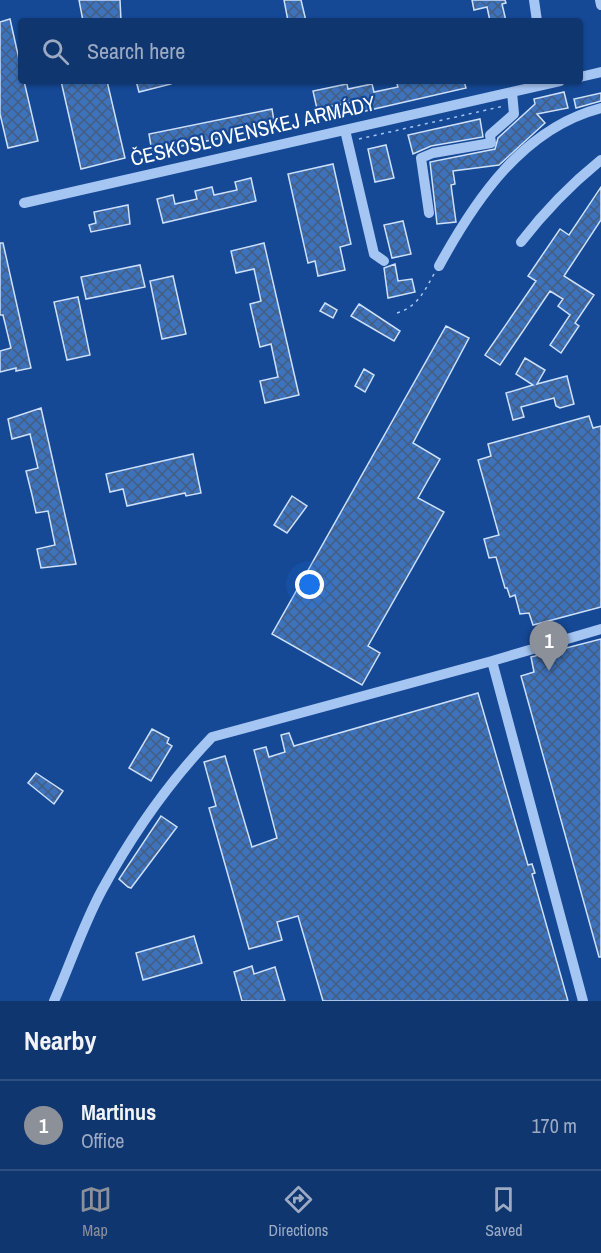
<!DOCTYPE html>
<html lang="en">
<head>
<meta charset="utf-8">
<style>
	:root { --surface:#103670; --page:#1e4178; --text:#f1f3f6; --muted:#9cabc3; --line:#305083; --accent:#8c9099 }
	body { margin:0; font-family:"Archivo Narrow",sans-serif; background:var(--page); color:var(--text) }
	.you { position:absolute; left:310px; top:585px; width:21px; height:21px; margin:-15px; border:4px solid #fff; border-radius:50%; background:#1a73e8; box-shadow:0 0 0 9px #1a73e833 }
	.badge { display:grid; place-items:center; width:39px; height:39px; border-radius:50%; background:var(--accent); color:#fff; font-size:20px; font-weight:700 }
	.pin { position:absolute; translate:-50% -50px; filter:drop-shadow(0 2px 3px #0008) }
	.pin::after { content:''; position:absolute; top:32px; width:21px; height:18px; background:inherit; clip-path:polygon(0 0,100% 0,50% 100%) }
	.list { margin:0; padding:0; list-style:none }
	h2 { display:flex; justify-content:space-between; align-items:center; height:78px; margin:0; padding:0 24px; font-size:26px }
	h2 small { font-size:20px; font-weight:400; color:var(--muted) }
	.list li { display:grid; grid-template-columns:39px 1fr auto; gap:18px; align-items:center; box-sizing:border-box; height:90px; padding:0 24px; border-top:2px solid var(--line) }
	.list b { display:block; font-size:22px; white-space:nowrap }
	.list p { margin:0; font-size:20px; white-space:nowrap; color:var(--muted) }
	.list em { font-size:20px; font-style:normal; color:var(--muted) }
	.icon { flex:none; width:33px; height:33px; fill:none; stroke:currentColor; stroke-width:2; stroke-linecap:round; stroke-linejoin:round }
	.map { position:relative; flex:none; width:601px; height:1001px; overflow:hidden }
	.search { position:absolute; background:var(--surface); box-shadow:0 2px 4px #0004; left:18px; right:18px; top:18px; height:66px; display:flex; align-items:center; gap:15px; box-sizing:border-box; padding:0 21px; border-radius:6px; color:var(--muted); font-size:22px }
	.sheet { height:168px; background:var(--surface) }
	nav { display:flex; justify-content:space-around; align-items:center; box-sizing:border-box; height:84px; border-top:2px solid var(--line); background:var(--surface); font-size:16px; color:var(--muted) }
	nav a { display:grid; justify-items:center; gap:3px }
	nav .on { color:var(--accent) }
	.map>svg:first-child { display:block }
	.building { fill:url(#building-cross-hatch); stroke:#cce0fc; stroke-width:1.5 }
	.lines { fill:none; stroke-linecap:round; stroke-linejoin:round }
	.path { stroke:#a5c5f2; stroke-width:1.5; stroke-dasharray:3 4.5; stroke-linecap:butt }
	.minor { stroke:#a5c5f2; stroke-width:10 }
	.labels { text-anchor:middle; stroke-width:4.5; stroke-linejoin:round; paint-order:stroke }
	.street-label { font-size:21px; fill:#fff; stroke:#154895 }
</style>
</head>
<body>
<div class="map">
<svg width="601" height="1001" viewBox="0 0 601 1001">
	<defs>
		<pattern id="building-cross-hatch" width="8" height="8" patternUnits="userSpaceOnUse" patternTransform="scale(1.5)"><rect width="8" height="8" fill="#3d72bd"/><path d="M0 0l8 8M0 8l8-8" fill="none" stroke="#455d7f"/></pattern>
	</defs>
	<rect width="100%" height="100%" fill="#154895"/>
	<path class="building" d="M 79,0 L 120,0 L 121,21 L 83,21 Z
		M 284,0 L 301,0 L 306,21 L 288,21 Z
		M 472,0 L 505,0 L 506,3 L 502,4 L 506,21 L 490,21 L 487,7 L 474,10 Z
		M 10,19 L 21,68 L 21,81 L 24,81 L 38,141 L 8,148 L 0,114 L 0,22 Z
		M 61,81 L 107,81 L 125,158 L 81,169 Z
		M 136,81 L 171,81 L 171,84 L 139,92 Z
		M 396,81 L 464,81 L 466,88 L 361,112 L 359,101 L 317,109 L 313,91 L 347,84 L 348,89 L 372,84 L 374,92 L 398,87 Z
		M 564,92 L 568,108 L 537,114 L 545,123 L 499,165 L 453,171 L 455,184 L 451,185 L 456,222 L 437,224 L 430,162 L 495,149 L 498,138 L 535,104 L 534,99 Z
		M 601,93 L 601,101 L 576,108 L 574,99 Z
		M 272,109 L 275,127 L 152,152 L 149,134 Z
		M 480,119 L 483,137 L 431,146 L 413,154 L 408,135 Z
		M 386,145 L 394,178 L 375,182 L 368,149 Z
		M 333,164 L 351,244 L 340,247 L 345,270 L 318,276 L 315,261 L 308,263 L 288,174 Z
		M 251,178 L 256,201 L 163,223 L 157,199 L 173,195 L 175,204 L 197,199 L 195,191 L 212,187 L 214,195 L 237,190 L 235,182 Z
		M 601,187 L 601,220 L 564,276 L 594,295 L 575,323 L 579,326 L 561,353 L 550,345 L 570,315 L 558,306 L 563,299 L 550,291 L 500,365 L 485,355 L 536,281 L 528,276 L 560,229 L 569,235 Z
		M 128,205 L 130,224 L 91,232 L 89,225 L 96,223 L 94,212 Z
		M 403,221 L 411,254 L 392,258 L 384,225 Z
		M 0,243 L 3,243 L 31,368 L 16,371 L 16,368 L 0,372 L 0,351 L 11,348 L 3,315 L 0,315 Z
		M 264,243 L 299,395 L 265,403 L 260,381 L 278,377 L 271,344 L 260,347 L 250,304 L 261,301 L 254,269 L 236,273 L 231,251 Z
		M 395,264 L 398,281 L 412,279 L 415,292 L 388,298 L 384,268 Z
		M 140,265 L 145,287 L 86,299 L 81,277 Z
		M 173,276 L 186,334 L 162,339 L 150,281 Z
		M 78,297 L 90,355 L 67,360 L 54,302 Z
		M 325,303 L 337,310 L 333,318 L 320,311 Z
		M 359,304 L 400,331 L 394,341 L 351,316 Z
		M 446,326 L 469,338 L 413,443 L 440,459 L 418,498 L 444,512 L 368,646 L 380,653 L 362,685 L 272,634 Z
		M 525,358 L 545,370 L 537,384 L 567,376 L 574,404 L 560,408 L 556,406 L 554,398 L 521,407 L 524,417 L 513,420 L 506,393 L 533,385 L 516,374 Z
		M 364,369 L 374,375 L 365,392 L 355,386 Z
		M 41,408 L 76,564 L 41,568 L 37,549 L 55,545 L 48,511 L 36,513 L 32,495 L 26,471 L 38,468 L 30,434 L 12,439 L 8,419 Z
		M 589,416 L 593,428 L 601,426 L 601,607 L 533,625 L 529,613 L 520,614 L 515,595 L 510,597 L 507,588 L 505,588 L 496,557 L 489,558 L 484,539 L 499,535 L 478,460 L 491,456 L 488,444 Z
		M 193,454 L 201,493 L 186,496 L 185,493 L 127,506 L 123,489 L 110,492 L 106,474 Z
		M 292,496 L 307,506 L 287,533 L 274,525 Z
		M 601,639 L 601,957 L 599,957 L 521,676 L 534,672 L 531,657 Z
		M 478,693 L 528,865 L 532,864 L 535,873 L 532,874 L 568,1001 L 323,1001 L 298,916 L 277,922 L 282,940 L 249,949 L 209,808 L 216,806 L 204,762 L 225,756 L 252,847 L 277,838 L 254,750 L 266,747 L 269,757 L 285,752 L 281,735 L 289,733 L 294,746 Z
		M 152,729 L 169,738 L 167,743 L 172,746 L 151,781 L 129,768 Z
		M 36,773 L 63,791 L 54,804 L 28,783 Z
		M 161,816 L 177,827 L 131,888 L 128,887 L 119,879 Z
		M 194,936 L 202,963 L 143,980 L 136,953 Z
		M 252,966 L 254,974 L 275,967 L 285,1001 L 242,1001 L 234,972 Z"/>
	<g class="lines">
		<path class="path" d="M 359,139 L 504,106
			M 397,313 C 417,307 424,292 434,274"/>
		<path class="minor" d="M 534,0 L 537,21
			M 600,0 L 601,5
			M 580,77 L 601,72
			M 345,130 L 374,254 L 384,261
			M 24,203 L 560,81
			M 429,213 L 421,158 L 433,153 L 491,143 L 490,135 L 514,114 L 512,92
			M 521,242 C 545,211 570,185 601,160
			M 439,266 C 475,200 523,128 601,108
			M 54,1001 C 70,965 83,925 102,890 C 132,835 169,782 212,737 L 492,661
			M 583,1001 L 492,661 L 601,629"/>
	</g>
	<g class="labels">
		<g class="street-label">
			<text transform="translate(253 131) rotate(-13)" y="7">ČESKOSLOVENSKEJ ARMÁDY</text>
		</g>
	</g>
</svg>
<div class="you"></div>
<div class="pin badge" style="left:549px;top:671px">1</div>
<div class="search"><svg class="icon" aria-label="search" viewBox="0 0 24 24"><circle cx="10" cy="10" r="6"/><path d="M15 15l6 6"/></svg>Search here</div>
</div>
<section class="sheet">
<h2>Nearby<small></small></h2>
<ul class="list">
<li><span class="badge">1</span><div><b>Martinus</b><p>Office</p></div><em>170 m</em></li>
</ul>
</section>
<nav>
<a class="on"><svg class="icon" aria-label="map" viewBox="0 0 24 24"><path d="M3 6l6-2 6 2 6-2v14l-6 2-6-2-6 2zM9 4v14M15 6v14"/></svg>Map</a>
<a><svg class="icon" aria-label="directions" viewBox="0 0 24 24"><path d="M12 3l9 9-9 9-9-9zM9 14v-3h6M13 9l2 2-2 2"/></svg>Directions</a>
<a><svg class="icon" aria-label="saved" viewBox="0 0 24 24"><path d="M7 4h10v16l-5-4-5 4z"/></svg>Saved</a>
</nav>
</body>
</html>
